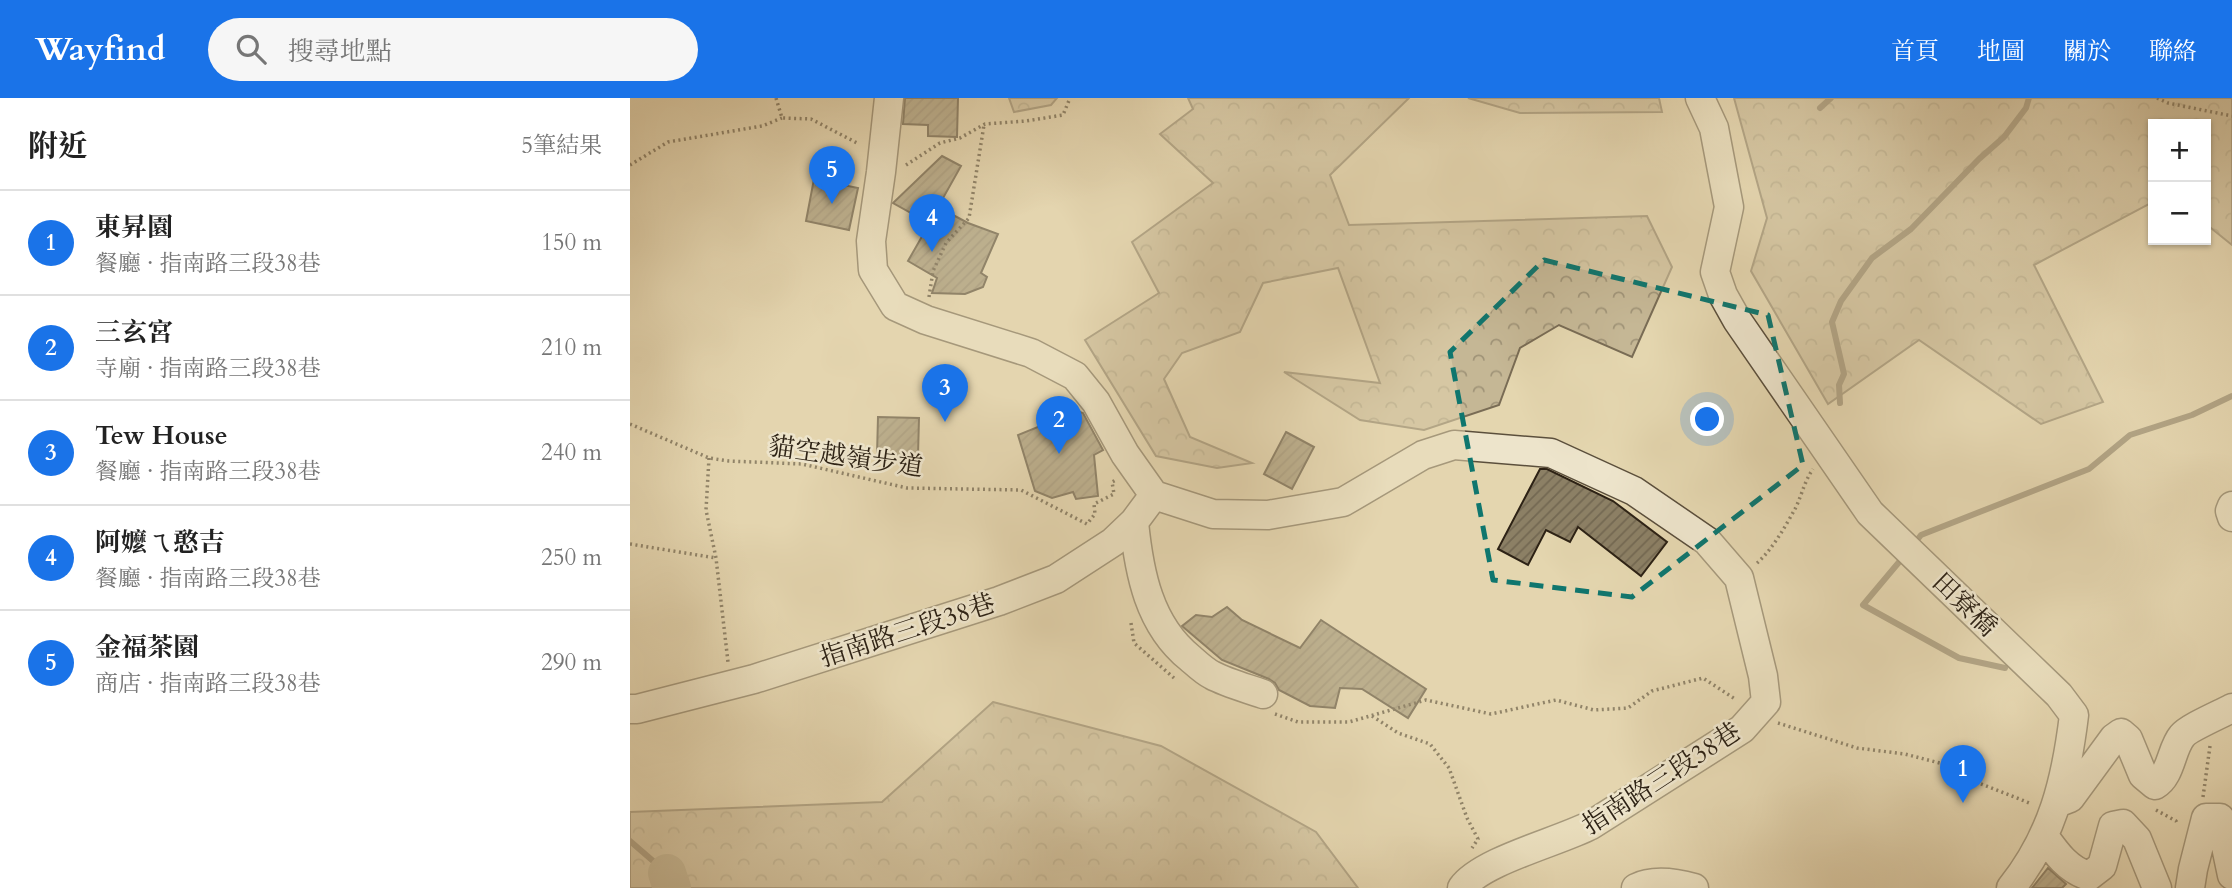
<!DOCTYPE html>
<html lang="zh-TW">
<head>
<meta charset="utf-8">
<style>
	:root { --surface:#fff; --page:#f6f6f6; --text:#222; --muted:#767676; --line:#e0e0e0; --accent:#1a73e8 }
	body { margin:0; font-family:Cardo,"Noto Serif TC",serif; background:var(--page); color:var(--text) }
	.controls { position:absolute; right:21px; top:21px; display:grid; overflow:hidden; border-radius:0px; box-shadow:0 2px 5px #0004 }
	.controls button { width:63px; height:63px; display:grid; place-items:center; padding:0; border:0; border-bottom:2px solid var(--line); background:var(--surface); color:var(--text); font:35px sans-serif }
	.you { position:absolute; left:1078px; top:322px; width:24px; height:24px; margin:-18px; border:5px solid #fff; border-radius:50%; background:#1a73e8; box-shadow:0 0 0 10px #1a73e833 }
	.badge { display:grid; place-items:center; width:46px; height:46px; border-radius:50%; background:var(--accent); color:#fff; font-size:23px; font-weight:700 }
	.pin { position:absolute; translate:-50% -58px; filter:drop-shadow(0 2px 4px #0008) }
	.pin::after { content:''; position:absolute; top:37px; width:24px; height:21px; background:inherit; clip-path:polygon(0 0,100% 0,50% 100%) }
	.list { margin:0; padding:0; list-style:none }
	h2 { display:flex; justify-content:space-between; align-items:center; height:91px; margin:0; padding:0 28px; font-size:30px }
	h2 small { font-size:23px; font-weight:400; color:var(--muted) }
	.list li { display:grid; grid-template-columns:46px 1fr auto; gap:21px; align-items:center; box-sizing:border-box; height:105px; padding:0 28px; border-top:2px solid var(--line) }
	.list b { display:block; font-size:26px; white-space:nowrap }
	.list p { margin:0; font-size:23px; white-space:nowrap; color:var(--muted) }
	.list em { font-size:23px; font-style:normal; color:var(--muted) }
	.icon { flex:none; width:38px; height:38px; fill:none; stroke:currentColor; stroke-width:2; stroke-linecap:round; stroke-linejoin:round }
	.map { position:relative; flex:none; width:1602px; height:790px; overflow:hidden }
	header { display:flex; align-items:center; gap:42px; box-sizing:border-box; height:98px; padding:0 35px; background:var(--accent); color:#fff }
	header strong { font-size:33px }
	nav { display:flex; gap:38px; margin-inline-start:auto; font-size:24px }
	.search { width:490px; height:63px; background:var(--page); display:flex; align-items:center; gap:18px; box-sizing:border-box; padding:0 24px; border-radius:38px; color:var(--muted); font-size:26px }
	main { display:flex }
	aside { flex:1; background:var(--surface) }
	.map>svg:first-child { display:block }
	.forest { fill:url(#forest-crowns); stroke:#796c55; stroke-width:2 }
	.lines { fill:none; stroke-linecap:round; stroke-linejoin:round }
	.stream { stroke:#766952; stroke-width:6 }
	.river { stroke:#a6997b; stroke-width:38 }
	.building { fill:url(#building-hatch); stroke:#2d2215; stroke-width:2 }
	.minor-casing { stroke:#5b4f3c; stroke-width:31 }
	.path { stroke:#2d2215; stroke-width:3.5; stroke-dasharray:2 3.5; stroke-linecap:butt }
	.minor { stroke:#ede4cb; stroke-width:28 }
	.marked { fill:none; stroke:#0f766e; stroke-width:5; stroke-dasharray:14 9; stroke-linejoin:round }
	.labels { text-anchor:middle; stroke-width:5; stroke-linejoin:round; paint-order:stroke }
	.street-label { font-size:26px; fill:#2d2215; stroke:#ede4cb }
</style>
</head>
<body>
<header>
<strong>Wayfind</strong>
<div class="search"><svg class="icon" aria-label="search" viewBox="0 0 24 24"><circle cx="10" cy="10" r="6"/><path d="M15 15l6 6"/></svg>搜尋地點</div>
<nav><a>首頁</a><a>地圖</a><a>關於</a><a>聯絡</a></nav>
</header>
<main>
<aside>
<h2>附近<small>5筆結果</small></h2>
<ul class="list">
<li><span class="badge">1</span><div><b>東昇園</b><p>餐廳 · 指南路三段38巷</p></div><em>150 m</em></li>
<li><span class="badge">2</span><div><b>三玄宮</b><p>寺廟 · 指南路三段38巷</p></div><em>210 m</em></li>
<li><span class="badge">3</span><div><b>Tew House</b><p>餐廳 · 指南路三段38巷</p></div><em>240 m</em></li>
<li><span class="badge">4</span><div><b>阿嬤ㄟ憨吉</b><p>餐廳 · 指南路三段38巷</p></div><em>250 m</em></li>
<li><span class="badge">5</span><div><b>金福茶園</b><p>商店 · 指南路三段38巷</p></div><em>290 m</em></li>
</ul>
</aside>
<div class="map">
<svg width="1602" height="790" viewBox="0 0 1602 790">
	<defs>
		<pattern id="forest-crowns" width="20" height="18" patternUnits="userSpaceOnUse" patternTransform="scale(1.75)"><rect width="20" height="18" fill="#c5b795"/><path d="M2 6a3 3 0 1 1 6 0M12 15a3 3 0 1 1 6 0" fill="none" stroke="#a09478"/></pattern>
		<pattern id="building-hatch" width="6" height="6" patternUnits="userSpaceOnUse" patternTransform="scale(1.75)"><rect width="6" height="6" fill="#8c8065"/><path d="M-1 1l2-2M0 6l6-6M5 7l2-2" fill="none" stroke="#736852"/></pattern>
	</defs>
	<rect width="100%" height="100%" fill="#e4d6af"/>
	<filter id="stains"><feTurbulence type="fractalNoise" baseFrequency=".00286" numOctaves="4"/><feColorMatrix values="0 0 0 0 .2 0 0 0 0 .09 0 0 0 0 .02 0 0 0 .5 -.17"/></filter>
	<radialGradient id="worn" r=".72"><stop offset=".6" stop-color="#630" stop-opacity="0"/><stop offset="1" stop-color="#630" stop-opacity=".3"/></radialGradient>
	<path class="forest" d="M 379,0 L 427,0 L 421,7 L 384,14 Z
		M 558,0 L 779,0 L 700,77 L 719,127 L 1017,118 L 1042,169 L 1002,259 L 929,227 L 890,250 L 869,307 L 794,332 L 730,322 L 654,274 L 750,285 L 708,170 L 633,185 L 610,234 L 552,255 L 534,281 L 560,339 L 622,365 L 587,370 L 526,358 L 455,242 L 529,195 L 502,144 L 583,85 L 530,36 L 563,11 Z
		M 838,0 L 1029,0 L 1032,14 L 890,15 Z
		M 1104,0 L 1602,0 L 1602,147 L 1576,126 L 1576,26 L 1523,26 L 1523,104 L 1404,167 L 1473,304 L 1411,326 L 1289,242 L 1198,306 L 1121,173 L 1137,120 Z
		M 363,604 L 531,648 L 686,734 L 728,790 L 0,790 L 0,714 L 252,704 Z"/>
	<g class="lines">
		<path class="stream" d="M 1190,10 L 1201,0
			M 1210,305 L 1209,287 L 1214,276 L 1202,224 L 1211,203 L 1242,160 L 1281,131 L 1349,61 L 1374,39 L 1396,10 L 1399,0
			M 1284,446 L 1291,437 L 1459,371 L 1500,337 L 1562,317 L 1602,298
			M 1275,457 L 1233,507 L 1329,560 L 1375,570
			M 0,743 L 37,775"/>
		<path class="river" d="M 37,775 L 42,790"/>
	</g>
	<path class="building" d="M 275,0 L 328,0 L 327,39 L 298,38 L 298,27 L 273,26 Z
		M 312,58 L 331,68 L 308,109 L 338,125 L 368,136 L 351,175 L 357,179 L 353,189 L 335,196 L 302,195 L 307,180 L 278,163 L 294,135 L 292,133 L 297,124 L 263,105 Z
		M 184,81 L 228,90 L 219,132 L 176,123 Z
		M 447,313 L 453,315 L 473,352 L 464,357 L 468,398 L 446,401 L 443,394 L 422,400 L 405,393 L 388,337 Z
		M 248,319 L 289,320 L 288,358 L 247,357 Z
		M 656,334 L 684,349 L 662,391 L 634,376 Z
		M 910,371 L 917,371 L 983,403 L 1037,444 L 1011,478 L 948,429 L 940,444 L 916,432 L 898,467 L 868,451 Z
		M 597,509 L 612,522 L 670,550 L 691,522 L 796,591 L 778,620 L 732,591 L 710,590 L 705,610 L 680,608 L 649,592 L 645,585 L 639,581 L 592,562 L 552,528 L 566,517 L 582,519 Z
		M 1418,770 L 1436,786 L 1432,790 L 1402,790 Z"/>
	<g class="lines">
		<defs>
			<path id="minor" d="M 259,0 L 251,74 L 241,143 L 243,172 L 265,208 L 296,222 L 401,255 L 445,278 L 466,304 L 495,356 L 524,397 L 583,416 L 638,417 L 713,404 L 793,357 L 824,347 L 921,355 L 1004,393 L 1077,443 L 1109,480 L 1133,578 L 1136,604 L 1112,631 L 961,727 C 928,744 851,763 832,790
				M 1070,0 L 1084,30 L 1099,109 L 1085,174 L 1093,197 L 1107,222 L 1240,415 L 1429,597 L 1444,617 C 1436,683 1423,737 1381,790
				M 1602,408 L 1600,413 L 1602,419
				M 504,424 C 509,475 519,527 560,560 C 567,566 574,573 582,577 C 597,585 616,590 633,596
				M 0,611 L 7,611 L 124,581 L 369,503 L 426,481 L 483,444 L 504,424 L 524,397
				M 1427,705 L 1440,700 L 1484,640 L 1491,635 L 1498,641 L 1513,677 L 1525,687 C 1541,678 1541,651 1552,638 C 1558,630 1591,616 1602,610
				M 1414,738 C 1426,755 1438,772 1459,778 L 1472,768 L 1483,728 L 1493,726 L 1507,741 L 1527,790
				M 1006,790 C 1024,781 1046,785 1064,790
				M 1560,790 L 1563,771 L 1576,720 L 1590,720 L 1602,777"/>
		</defs>
		<use href="#minor" class="minor-casing"/>
		<path class="path" d="M 146,0 L 152,20 L 181,21 L 229,46
			M 1527,0 L 1538,5 L 1602,18
			M 0,67 L 38,44 L 132,28 L 152,20
			M 276,67 L 310,45 L 330,40 L 355,26 L 396,23 L 433,17 L 440,0
			M 299,199 L 303,173 L 316,145 L 339,120 L 354,27
			M 0,326 L 79,360 L 99,363 L 172,366 L 277,390 L 391,392 L 457,426 L 465,416 L 464,406 L 484,396 L 482,384 L 486,382
			M 79,360 L 76,412 L 86,460 L 98,564
			M 0,446 L 86,460
			M 1127,465 C 1142,452 1155,429 1165,411 C 1172,397 1174,384 1183,371
			M 501,525 L 504,545 L 544,580
			M 645,616 L 668,624 L 719,624 L 796,602 L 861,616 L 926,602 L 964,612 L 998,610 L 1022,593 L 1073,580 L 1105,601
			M 742,618 L 768,635 L 800,646 L 819,670 L 837,720 L 848,741 L 842,750
			M 1148,625 L 1227,650 L 1275,656 L 1325,669 L 1336,680 L 1402,706
			M 1573,699 L 1580,648
			M 1526,712 L 1546,723 L 1548,727"/>
		<use href="#minor" class="minor"/>
	</g>
	<path d="M0 0H1602V790H0ZM 914,162 L 1138,217 L 1173,367 L 1002,499 L 863,482 L 820,254 Z" fill="#e4d6af" fill-opacity=".55" fill-rule="evenodd"/>
	<path class="marked" d="M 914,162 L 1138,217 L 1173,367 L 1002,499 L 863,482 L 820,254 Z"/>
	<g class="labels">
		<g class="street-label">
			<text transform="translate(216 358) rotate(8)" y="9">貓空越嶺步道</text>
			<text transform="translate(1335 506) rotate(44)" y="9">田寮橋</text>
			<text transform="translate(277 532) rotate(-18)" y="9">指南路三段38巷</text>
			<text transform="translate(1031 680) rotate(-33)" y="9">指南路三段38巷</text>
		</g>
	</g>
	<rect width="100%" height="100%" filter="url(#stains)"/>
	<rect width="100%" height="100%" fill="url(#worn)"/>
</svg>
<div class="controls">
<button>+</button>
<button>−</button>
</div>
<div class="you"></div>
<div class="pin badge" style="left:1333px;top:705px">1</div>
<div class="pin badge" style="left:429px;top:356px">2</div>
<div class="pin badge" style="left:315px;top:324px">3</div>
<div class="pin badge" style="left:302px;top:154px">4</div>
<div class="pin badge" style="left:202px;top:106px">5</div>
</div>
</main>
</body>
</html>
